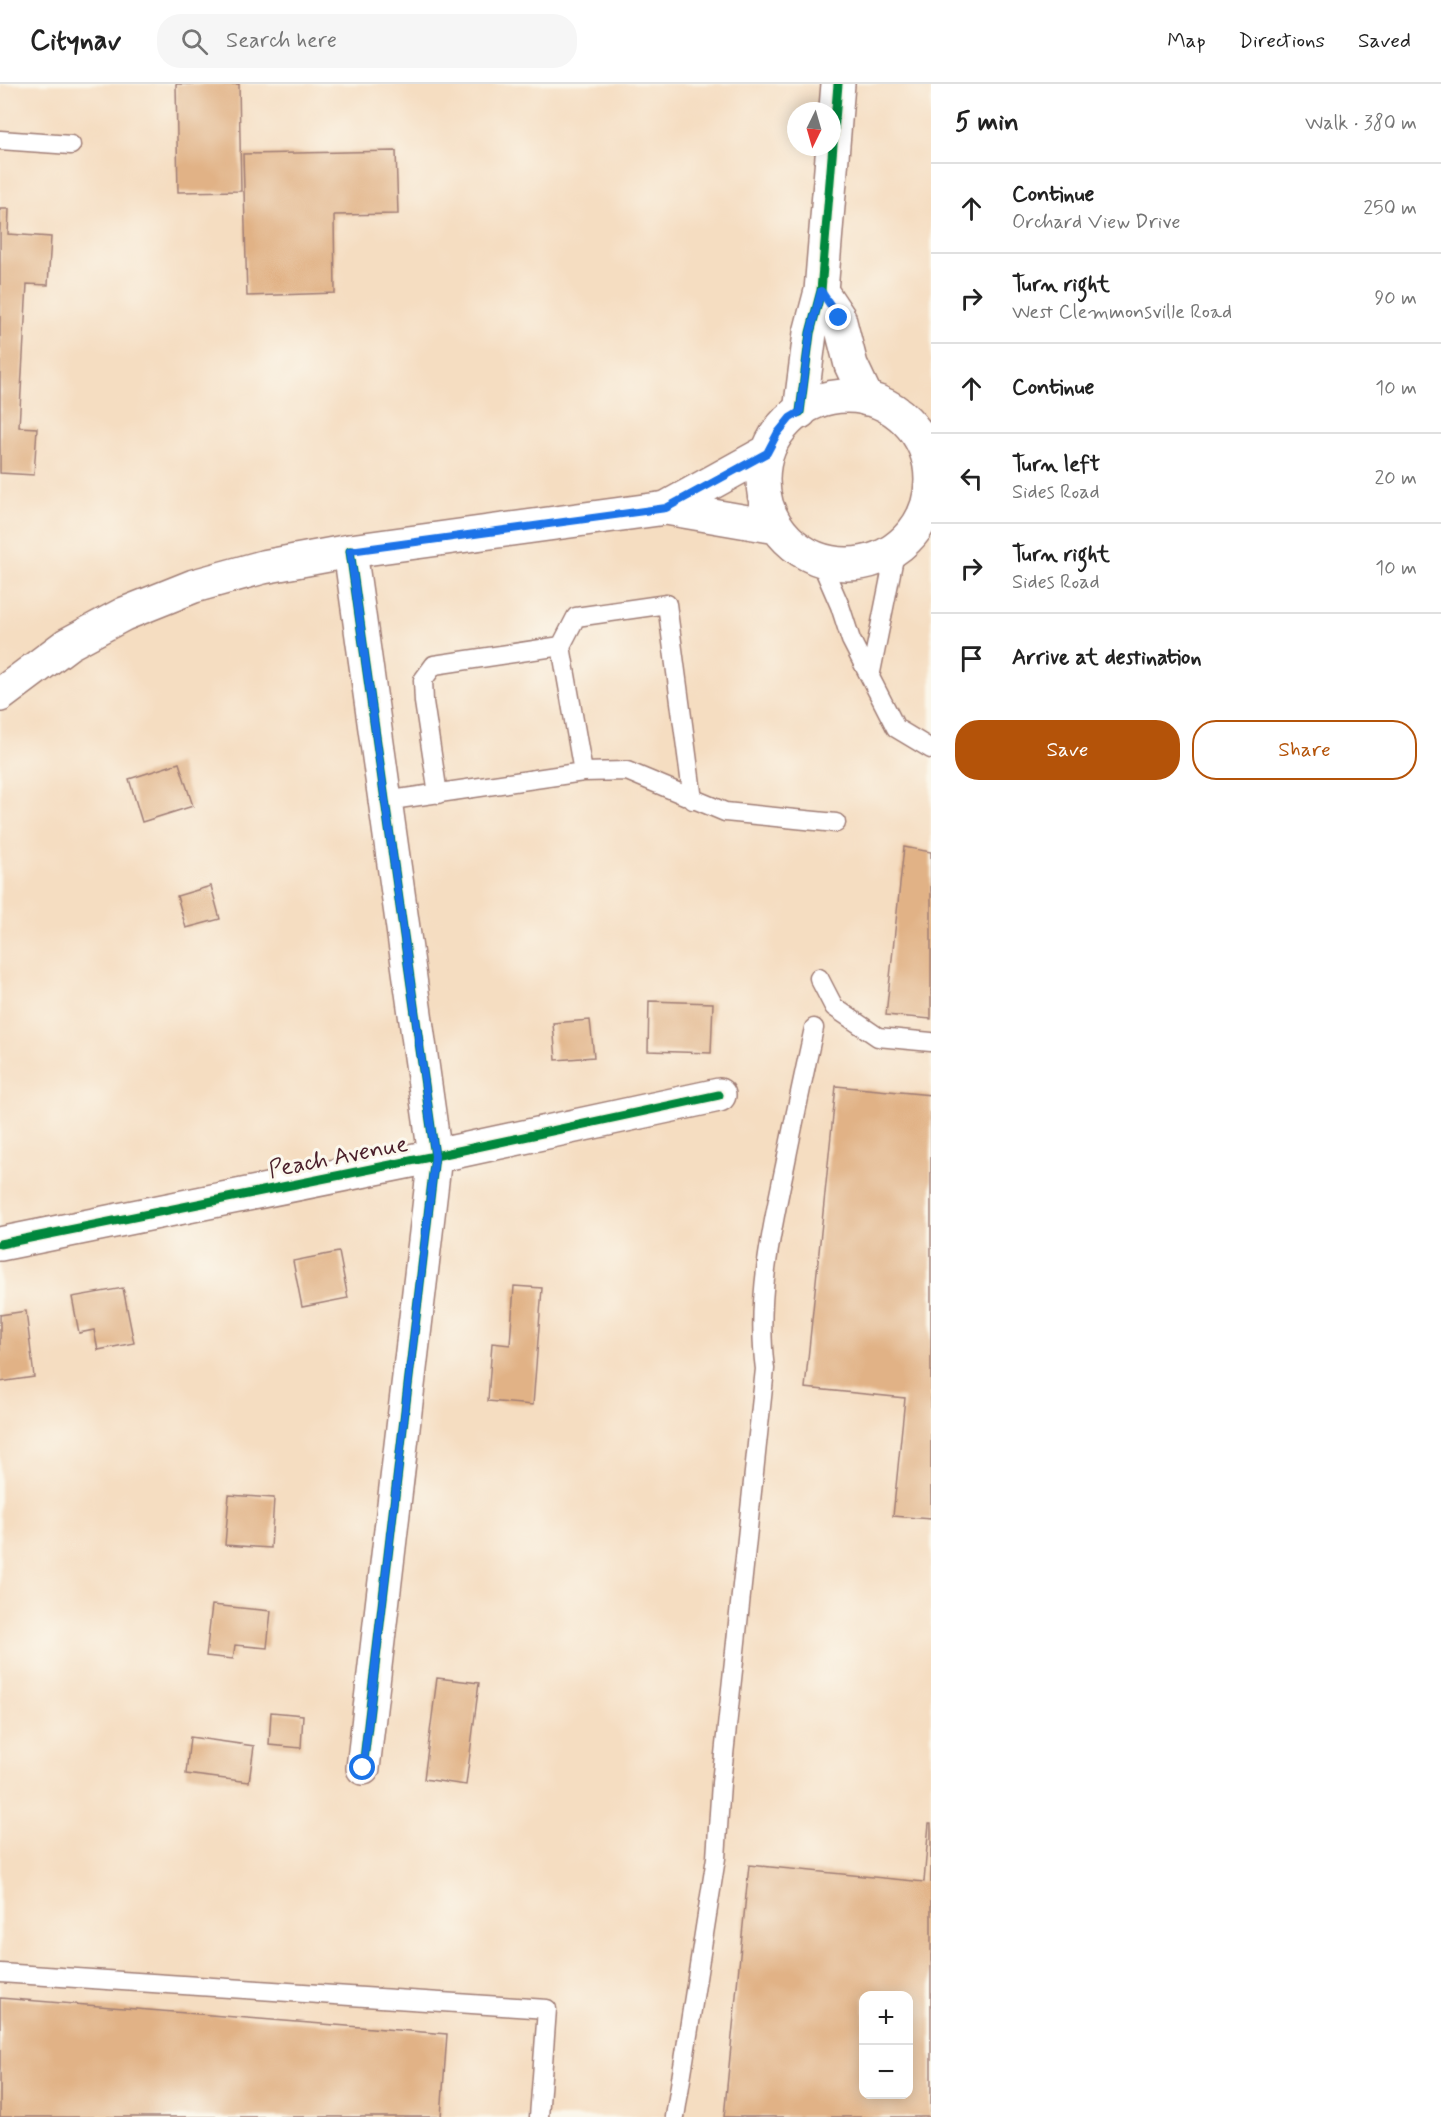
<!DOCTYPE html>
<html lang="en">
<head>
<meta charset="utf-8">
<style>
	:root { --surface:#fff; --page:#f6f6f6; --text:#222; --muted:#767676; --line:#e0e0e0; --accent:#b45309 }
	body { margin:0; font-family:Mynerve,sans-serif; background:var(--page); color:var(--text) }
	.controls { position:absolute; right:18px; bottom:18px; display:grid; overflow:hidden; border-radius:12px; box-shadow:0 3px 15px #0003 }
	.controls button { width:54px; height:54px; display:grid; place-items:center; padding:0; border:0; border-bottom:2px solid var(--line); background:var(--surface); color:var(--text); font:30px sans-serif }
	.compass { position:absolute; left:787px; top:18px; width:54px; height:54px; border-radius:50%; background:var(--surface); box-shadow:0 3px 15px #0003; rotate:185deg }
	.stop { position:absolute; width:18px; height:18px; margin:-14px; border:4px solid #1a73e8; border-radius:50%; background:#fff }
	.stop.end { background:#1a73e8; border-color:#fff; box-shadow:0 2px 6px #0008 }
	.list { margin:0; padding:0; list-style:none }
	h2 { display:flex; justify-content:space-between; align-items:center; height:78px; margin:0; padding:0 24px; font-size:26px }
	h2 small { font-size:20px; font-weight:400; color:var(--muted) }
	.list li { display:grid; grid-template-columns:39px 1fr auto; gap:18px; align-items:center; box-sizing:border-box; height:90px; padding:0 24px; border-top:2px solid var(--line) }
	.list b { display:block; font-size:22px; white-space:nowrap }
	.list p { margin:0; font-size:20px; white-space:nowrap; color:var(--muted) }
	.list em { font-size:20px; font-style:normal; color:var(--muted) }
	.actions { display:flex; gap:12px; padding:18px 24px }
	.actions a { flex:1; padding:14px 0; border:2px solid var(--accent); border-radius:24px; text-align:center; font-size:21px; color:var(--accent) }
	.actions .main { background:var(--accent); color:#fff }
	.icon { flex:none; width:33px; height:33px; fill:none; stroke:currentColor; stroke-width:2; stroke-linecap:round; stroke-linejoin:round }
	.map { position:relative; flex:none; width:931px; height:2033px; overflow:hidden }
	header { display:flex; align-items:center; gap:36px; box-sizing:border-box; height:84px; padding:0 30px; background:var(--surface); border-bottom:2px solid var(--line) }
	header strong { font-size:28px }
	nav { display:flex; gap:33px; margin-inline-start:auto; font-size:21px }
	.search { width:420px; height:54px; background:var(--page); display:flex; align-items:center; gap:15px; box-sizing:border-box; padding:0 21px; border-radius:24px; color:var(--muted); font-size:22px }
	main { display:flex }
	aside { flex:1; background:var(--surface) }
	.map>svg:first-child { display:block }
	.building { fill:#e1b286; fill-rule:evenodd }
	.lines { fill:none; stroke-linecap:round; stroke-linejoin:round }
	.service-casing { stroke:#a07e76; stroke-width:21 }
	.minor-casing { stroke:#a07e76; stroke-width:36 }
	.tertiary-casing { stroke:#a07e76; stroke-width:36 }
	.secondary-casing { stroke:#a07e76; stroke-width:36 }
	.service { stroke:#fff; stroke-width:18 }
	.minor { stroke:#fff; stroke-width:33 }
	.tertiary { stroke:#fff; stroke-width:33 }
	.secondary { stroke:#fff; stroke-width:33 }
	.cycleway-casing { stroke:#fbf7ec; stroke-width:13 }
	.cycleway { stroke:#00873e; stroke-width:9 }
	.route { stroke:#1a73e8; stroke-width:8 }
	.labels { text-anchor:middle; stroke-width:6; stroke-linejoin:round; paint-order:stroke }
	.street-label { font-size:24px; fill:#4a1f2b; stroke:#fbf7ec }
</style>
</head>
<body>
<header>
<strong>Citynav</strong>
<div class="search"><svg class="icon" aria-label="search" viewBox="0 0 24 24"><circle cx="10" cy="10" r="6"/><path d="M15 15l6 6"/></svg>Search here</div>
<nav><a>Map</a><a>Directions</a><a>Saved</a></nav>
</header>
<main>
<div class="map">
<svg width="931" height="2033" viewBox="0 0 931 2033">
	<rect width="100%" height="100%" fill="#fbf7ec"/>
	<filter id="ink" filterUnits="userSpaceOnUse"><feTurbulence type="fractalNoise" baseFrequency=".0167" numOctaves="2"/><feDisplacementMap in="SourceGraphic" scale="12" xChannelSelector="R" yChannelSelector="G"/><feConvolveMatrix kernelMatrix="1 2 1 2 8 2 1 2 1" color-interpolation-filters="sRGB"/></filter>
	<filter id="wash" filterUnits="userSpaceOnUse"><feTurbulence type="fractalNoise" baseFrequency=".008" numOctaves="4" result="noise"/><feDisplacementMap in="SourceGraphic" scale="24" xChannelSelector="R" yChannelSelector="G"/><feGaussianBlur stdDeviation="1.35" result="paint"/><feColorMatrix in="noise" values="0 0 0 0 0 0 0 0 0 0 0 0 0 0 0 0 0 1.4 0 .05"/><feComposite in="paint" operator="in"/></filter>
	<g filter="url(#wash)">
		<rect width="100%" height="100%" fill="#f5ddc1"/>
		<g id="blocks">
			<path class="building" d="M 176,0 L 239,0 L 241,107 L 178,108 Z
				M 396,67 L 398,130 L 334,131 L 335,209 L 247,212 L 243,70 Z
				M 0,125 L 9,125 L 8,150 L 51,153 L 48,201 L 27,200 L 19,343 L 37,344 L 34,391 L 0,389 Z
				M 179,679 L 193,722 L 142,738 L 129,695 Z
				M 904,763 L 931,768 L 931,935 L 886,931 Z
				M 211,802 L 220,835 L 186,844 L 177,812 Z
				M 649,917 L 713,919 L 711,969 L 648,967 Z
				M 590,936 L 594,973 L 556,976 L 553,939 Z
				M 836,1002 L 931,1011 L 931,1435 L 893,1432 L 905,1314 L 805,1304 Z
				M 339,1168 L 348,1214 L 302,1223 L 293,1177 Z
				M 514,1202 L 542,1204 L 533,1321 L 488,1317 L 492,1259 L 510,1261 Z
				M 123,1204 L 134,1259 L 98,1266 L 94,1246 L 79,1249 L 72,1213 Z
				M 26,1227 L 34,1293 L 0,1298 L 0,1231 Z
				M 229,1411 L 274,1414 L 271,1464 L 225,1461 Z
				M 212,1521 L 271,1527 L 267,1564 L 235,1561 L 233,1575 L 206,1572 Z
				M 437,1594 L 479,1599 L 466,1701 L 424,1695 Z
				M 271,1628 L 303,1631 L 301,1664 L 269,1661 Z
				M 190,1653 L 254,1662 L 249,1698 L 186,1690 Z
				M 929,1739 L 931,1739 L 931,2033 L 724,2033 L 749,1781 L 924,1798 ZM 864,1912 L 908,1912 L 908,2010 L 864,2010 Z
				M 0,1914 L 447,1950 L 441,2033 L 0,2033 Z"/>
		</g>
	</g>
	<g filter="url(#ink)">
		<use href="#blocks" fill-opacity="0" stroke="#a07e76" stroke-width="1.5"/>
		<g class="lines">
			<defs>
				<path id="service" d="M 0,56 L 71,61
					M 820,476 L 840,522 L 851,556 L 896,644 L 931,665
					M 561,562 L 583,688
					M 870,593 L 896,464
					M 438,710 L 424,618 L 423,596 L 434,581 L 561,562 L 576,533 L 667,520 L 693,716
					M 385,717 L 583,688 L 627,687 L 725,728 L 836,739
					M 819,894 L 834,923 L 878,953 L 931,958
					M 0,1889 L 547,1925 L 539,2033
					M 675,2033 L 716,1774 L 721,1699 L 765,1285 C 756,1217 771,1148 785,1082 C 794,1036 804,990 814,944"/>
				<path id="minor" d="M 350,467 L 435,1072 L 363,1684
					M 0,1160 L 435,1072 L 719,1011"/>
				<path id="tertiary" d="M 821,207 L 839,234 L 851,281 L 867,315
					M 800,328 L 810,249 L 821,207 L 838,0"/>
				<path id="secondary" d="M763 396a84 84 0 1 1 168 0a84 84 0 1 1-168 0Z
					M 666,424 L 767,368
					M 0,611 L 68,560 L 124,530 L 194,502 L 263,483 L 350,467 L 666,424 L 777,443"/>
			</defs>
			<use href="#service" class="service-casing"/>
			<use href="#minor" class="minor-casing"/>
			<use href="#tertiary" class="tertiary-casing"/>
			<use href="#secondary" class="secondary-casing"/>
			<use href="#service" class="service"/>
			<use href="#minor" class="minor"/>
			<use href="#tertiary" class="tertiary"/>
			<use href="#secondary" class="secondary"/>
			<defs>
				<path id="cycleway" d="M 800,328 L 810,249 L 821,207 L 838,0
					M 350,467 L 435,1072 L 363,1684
					M 0,1160 L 435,1072 L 719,1011"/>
			</defs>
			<use href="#cycleway" class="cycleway-casing"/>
			<use href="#cycleway" class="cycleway"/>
		</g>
	</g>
	<g class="lines" filter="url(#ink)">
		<path class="route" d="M 363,1684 L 435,1072 L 350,467 L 666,424 L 767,369 L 777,350 L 790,334 L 800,328 L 810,249 L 821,207 L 839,234"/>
	</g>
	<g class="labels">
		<g class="street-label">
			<text transform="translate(338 1072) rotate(-11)" y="8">Peach Avenue</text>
		</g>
	</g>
</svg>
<div class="controls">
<button>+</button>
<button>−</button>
</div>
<svg class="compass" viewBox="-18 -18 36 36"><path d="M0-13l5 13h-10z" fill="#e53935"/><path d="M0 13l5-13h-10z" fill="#767676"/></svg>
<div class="stop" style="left:363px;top:1684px"></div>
<div class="stop end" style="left:839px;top:234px"></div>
</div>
<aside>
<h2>5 min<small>Walk · 380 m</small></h2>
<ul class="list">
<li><svg class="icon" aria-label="ahead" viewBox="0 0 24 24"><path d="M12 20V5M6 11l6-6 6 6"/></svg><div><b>Continue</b><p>Orchard View Drive</p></div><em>250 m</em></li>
<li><svg class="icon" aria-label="right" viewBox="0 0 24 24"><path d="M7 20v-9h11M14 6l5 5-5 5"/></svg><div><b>Turn right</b><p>West Clemmonsville Road</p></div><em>90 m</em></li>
<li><svg class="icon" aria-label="ahead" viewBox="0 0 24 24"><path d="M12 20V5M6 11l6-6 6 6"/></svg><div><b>Continue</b></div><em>10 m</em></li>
<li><svg class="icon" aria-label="left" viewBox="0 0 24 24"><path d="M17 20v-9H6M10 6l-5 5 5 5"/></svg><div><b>Turn left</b><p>Sides Road</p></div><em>20 m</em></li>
<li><svg class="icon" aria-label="right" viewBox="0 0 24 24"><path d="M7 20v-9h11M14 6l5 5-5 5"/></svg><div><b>Turn right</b><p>Sides Road</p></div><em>10 m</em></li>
<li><svg class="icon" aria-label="arrive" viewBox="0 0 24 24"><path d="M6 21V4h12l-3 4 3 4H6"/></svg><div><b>Arrive at destination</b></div></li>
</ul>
<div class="actions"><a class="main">Save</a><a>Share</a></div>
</aside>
</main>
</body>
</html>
